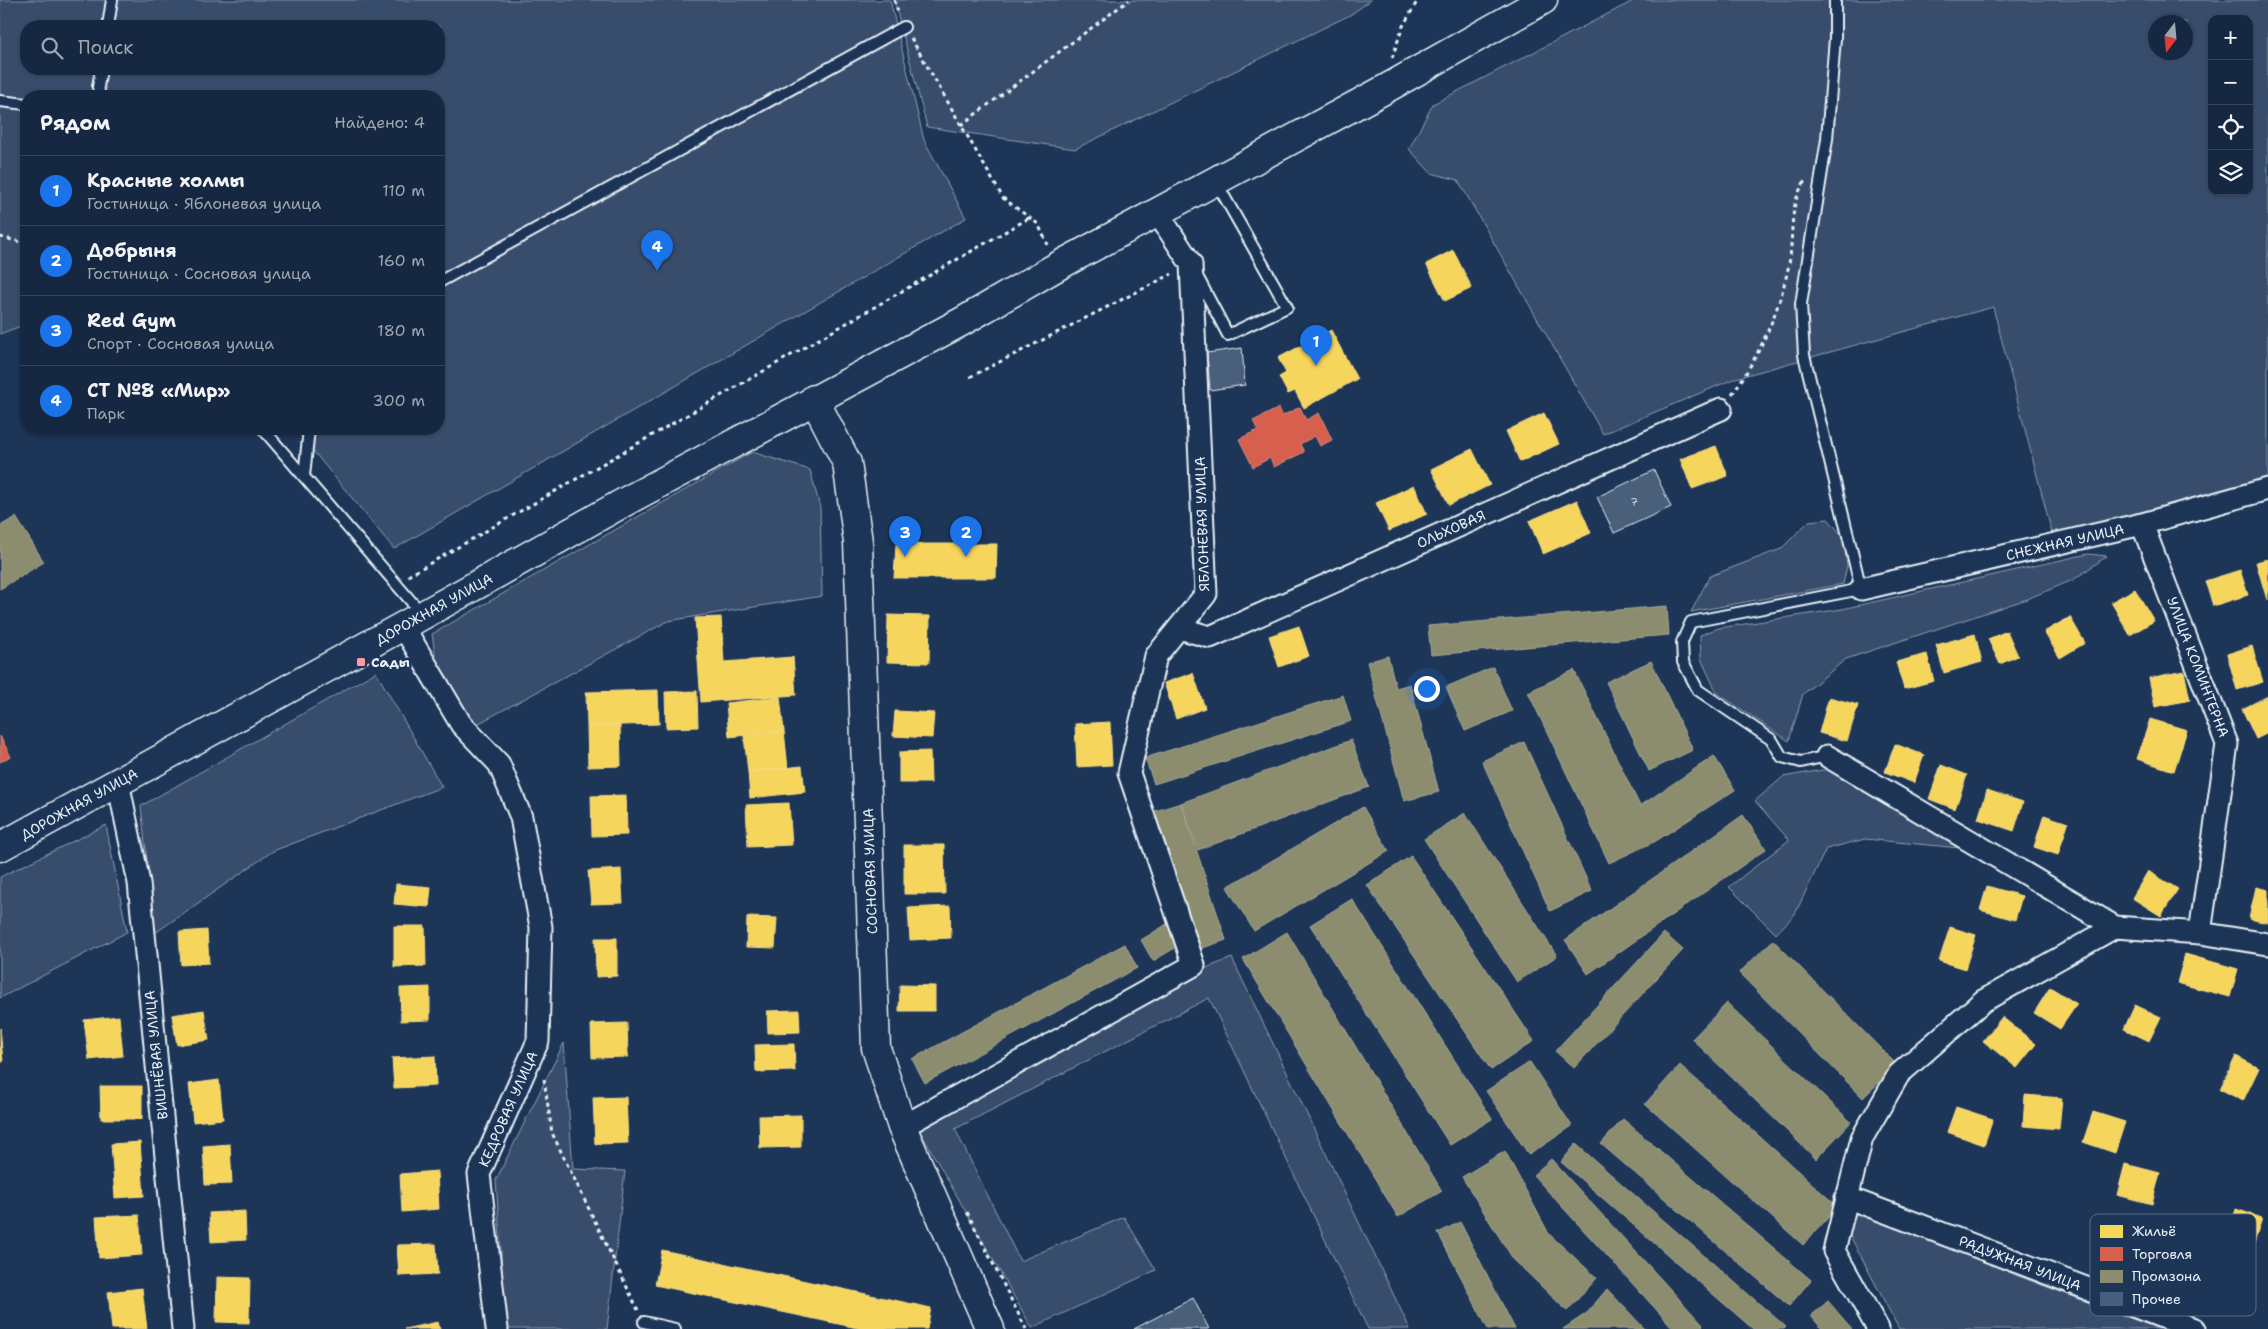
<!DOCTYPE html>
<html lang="ru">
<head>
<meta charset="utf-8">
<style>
	:root { --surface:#162841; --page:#1f3048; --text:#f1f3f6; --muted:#9ea6b1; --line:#35445a; --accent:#1a73e8 }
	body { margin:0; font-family:"Shantell Sans",sans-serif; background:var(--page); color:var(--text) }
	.controls { position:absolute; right:15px; top:15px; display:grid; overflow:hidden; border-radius:10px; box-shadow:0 1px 4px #0004 }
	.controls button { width:45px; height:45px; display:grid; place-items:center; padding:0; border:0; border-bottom:1px solid var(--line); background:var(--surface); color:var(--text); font:25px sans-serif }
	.compass { position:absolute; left:2148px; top:15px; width:45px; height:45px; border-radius:50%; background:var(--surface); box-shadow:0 1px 4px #0004; rotate:196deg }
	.you { position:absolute; left:1426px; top:688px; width:18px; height:18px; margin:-12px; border:4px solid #fff; border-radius:50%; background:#1a73e8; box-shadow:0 0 0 8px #1a73e833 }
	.badge { display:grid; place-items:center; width:32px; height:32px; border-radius:50%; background:var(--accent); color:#fff; font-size:16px; font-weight:700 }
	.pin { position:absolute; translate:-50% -41px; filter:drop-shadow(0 1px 2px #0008) }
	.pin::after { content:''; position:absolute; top:26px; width:18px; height:15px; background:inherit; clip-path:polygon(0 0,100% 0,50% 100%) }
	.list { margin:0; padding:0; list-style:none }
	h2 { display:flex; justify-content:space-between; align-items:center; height:65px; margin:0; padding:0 20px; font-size:21px }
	h2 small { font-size:16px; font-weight:400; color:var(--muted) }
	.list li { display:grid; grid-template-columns:32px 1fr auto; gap:15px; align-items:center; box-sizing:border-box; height:70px; padding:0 20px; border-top:1px solid var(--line) }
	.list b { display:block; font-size:19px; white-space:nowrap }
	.list p { margin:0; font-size:16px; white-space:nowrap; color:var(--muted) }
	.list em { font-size:16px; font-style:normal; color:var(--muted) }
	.icon { flex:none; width:28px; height:28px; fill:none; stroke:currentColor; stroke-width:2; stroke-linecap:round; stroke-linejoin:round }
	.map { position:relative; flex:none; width:2268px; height:1329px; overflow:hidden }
	.search { position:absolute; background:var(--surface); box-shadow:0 1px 4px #0004; left:20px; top:20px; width:425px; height:55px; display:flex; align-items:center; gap:12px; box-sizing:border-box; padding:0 18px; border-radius:20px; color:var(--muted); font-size:19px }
	.panel { position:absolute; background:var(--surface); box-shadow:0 1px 4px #0004; left:20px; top:90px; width:425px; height:345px; border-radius:20px }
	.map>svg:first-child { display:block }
	.green { fill:#374d6c; stroke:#909fb2; fill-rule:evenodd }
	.homes { fill:#f6d55c; stroke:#f2dd8b }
	.shops { fill:#d6604d; stroke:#db8c80 }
	.industry { fill:#8c8c6e; stroke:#a8aa97 }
	.building { fill:#495e7a; stroke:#e8f1f8 }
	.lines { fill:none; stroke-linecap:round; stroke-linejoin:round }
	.lane-casing { stroke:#e8f1f8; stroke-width:14 }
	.street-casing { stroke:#e8f1f8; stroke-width:25 }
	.secondary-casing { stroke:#e8f1f8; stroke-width:31 }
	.primary-casing { stroke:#e8f1f8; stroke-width:31 }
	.path { stroke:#e8f1f8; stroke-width:3; stroke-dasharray:4 4; stroke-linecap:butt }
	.lane { stroke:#1d3557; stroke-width:10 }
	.street { stroke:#1d3557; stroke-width:21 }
	.secondary { stroke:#1d3557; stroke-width:28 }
	.primary { stroke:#1d3557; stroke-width:28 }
	.poi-dot { fill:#ff9aa2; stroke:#1d3557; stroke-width:2 }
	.labels { text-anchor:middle; stroke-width:5; stroke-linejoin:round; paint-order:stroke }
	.number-label { font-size:11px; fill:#c0ccd8 }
	.street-label { font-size:14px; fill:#e8f1f8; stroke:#1d3557 }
	.poi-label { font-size:14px; font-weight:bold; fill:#e8f1f8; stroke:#1d3557; text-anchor:start }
	.key { fill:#1d3557; stroke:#5a6d87; stroke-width:1 }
	.key-label { font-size:14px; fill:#e8f1f8 }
</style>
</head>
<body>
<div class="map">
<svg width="2268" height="1329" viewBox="0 0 2268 1329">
	<rect width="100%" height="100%" fill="#1d3557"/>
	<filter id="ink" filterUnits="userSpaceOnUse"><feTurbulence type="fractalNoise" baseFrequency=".02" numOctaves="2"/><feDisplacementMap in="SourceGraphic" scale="10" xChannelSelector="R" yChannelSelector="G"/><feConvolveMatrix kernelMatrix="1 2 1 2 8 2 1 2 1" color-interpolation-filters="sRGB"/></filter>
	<g filter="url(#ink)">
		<path class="green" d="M 0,0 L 890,0 L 924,140 L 966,218 L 394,549 L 295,429 L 439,429 L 439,96 L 26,96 L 26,324 L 0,334 ZM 26,26 L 439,26 L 439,69 L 26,69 Z
			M 894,0 L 1371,0 L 1350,15 L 1075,149 L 927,127 Z
			M 1635,0 L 2268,0 L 2268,478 L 2117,520 L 2052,533 L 1993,307 L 1736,378 L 1603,434 L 1458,180 L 1431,173 L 1409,149 L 1433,104 ZM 2212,19 L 2249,19 L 2249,191 L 2212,191 ZM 2156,22 L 2186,22 L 2186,52 L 2156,52 Z
			M 752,452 L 810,470 L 820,507 L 822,596 L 668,621 L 470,728 L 441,693 L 432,634 Z
			M 1828,519 L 1843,536 L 1847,566 L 1843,584 L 1691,612 L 1710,576 L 1781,549 L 1809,521 Z
			M 2088,554 L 2107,556 L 2073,580 L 2027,599 L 1846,659 L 1803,694 L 1789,741 L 1717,693 L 1701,659 L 1700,635 L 1719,628 L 1842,609 Z
			M 376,672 L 442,787 L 273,851 L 155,933 L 141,806 Z
			M 1834,768 L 1970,849 L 1865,839 L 1826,849 L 1795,914 L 1776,934 L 1729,887 L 1789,840 L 1755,801 L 1783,777 Z
			M 106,825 L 127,932 L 0,998 L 0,877 Z
			M 1232,958 L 1410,1329 L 1368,1329 L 1209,998 L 955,1129 L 1020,1261 L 1124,1217 L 1156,1270 L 1032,1328 L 916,1124 L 1196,972 Z
			M 564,1043 L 573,1169 L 625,1171 L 607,1329 L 506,1329 L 496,1180 Z
			M 1857,1209 L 2021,1277 L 2159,1329 L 1899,1329 L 1846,1228 Z"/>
		<path class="homes" d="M 1453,250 L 1472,288 L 1445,301 L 1426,264 Z
			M 1331,330 L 1357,379 L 1304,408 L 1295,391 L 1288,394 L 1279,377 L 1286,373 L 1278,358 Z
			M 1544,413 L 1559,444 L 1520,462 L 1506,431 Z
			M 1716,446 L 1728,476 L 1692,489 L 1680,459 Z
			M 1472,449 L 1490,485 L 1449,505 L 1431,469 Z
			M 1414,485 L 1427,514 L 1389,531 L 1376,503 Z
			M 1577,500 L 1591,533 L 1543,554 L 1529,521 Z
			M 896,544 L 997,544 L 996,578 L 894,578 Z
			M 2268,559 L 2268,600 L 2267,600 L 2256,562 Z
			M 2240,570 L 2248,595 L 2213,606 L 2205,581 Z
			M 2135,589 L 2154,621 L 2130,635 L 2111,602 Z
			M 888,615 L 930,616 L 929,663 L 887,662 Z
			M 721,617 L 724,662 L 793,657 L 796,695 L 701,702 L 695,618 Z
			M 2070,617 L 2085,643 L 2060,658 L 2044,632 Z
			M 1299,626 L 1309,656 L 1279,667 L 1269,636 Z
			M 2007,631 L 2018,656 L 2000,664 L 1988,639 Z
			M 1975,634 L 1982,662 L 1944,673 L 1936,645 Z
			M 2252,646 L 2263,682 L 2237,690 L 2227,654 Z
			M 1927,654 L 1934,681 L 1904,689 L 1896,662 Z
			M 2184,671 L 2190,700 L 2155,707 L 2149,678 Z
			M 1193,673 L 1205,708 L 1176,719 L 1164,683 Z
			M 658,690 L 659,724 L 587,726 L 586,692 Z
			M 697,691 L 698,727 L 666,728 L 665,692 Z
			M 2268,696 L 2268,733 L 2256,739 L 2242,709 Z
			M 780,697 L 784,731 L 729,737 L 726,703 Z
			M 1829,697 L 1858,705 L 1847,741 L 1819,733 Z
			M 895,711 L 934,713 L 932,738 L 893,736 Z
			M 2150,719 L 2187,730 L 2174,771 L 2137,759 Z
			M 1110,722 L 1112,765 L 1077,767 L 1075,724 Z
			M 620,725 L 621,766 L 588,767 L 587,726 Z
			M 784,731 L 788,768 L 748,772 L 744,736 Z
			M 1895,744 L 1924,755 L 1914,783 L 1885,772 Z
			M 930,751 L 931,783 L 899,783 L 899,752 Z
			M 1941,765 L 1967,775 L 1955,809 L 1929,799 Z
			M 802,766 L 805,792 L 750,798 L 748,772 Z
			M 1987,790 L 2023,802 L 2014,831 L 1978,819 Z
			M 626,795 L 627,835 L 592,836 L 591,796 Z
			M 789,803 L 792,845 L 748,847 L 746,805 Z
			M 2044,815 L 2068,823 L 2058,855 L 2034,847 Z
			M 904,845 L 944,845 L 945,894 L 904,894 Z
			M 621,869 L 623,903 L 591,904 L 588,871 Z
			M 2148,871 L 2178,889 L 2161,916 L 2132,898 Z
			M 396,884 L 431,887 L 429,907 L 394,904 Z
			M 1987,886 L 2022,896 L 2015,920 L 1980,910 Z
			M 2256,887 L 2268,890 L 2268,923 L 2249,919 Z
			M 950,906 L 951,938 L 910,940 L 908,908 Z
			M 747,917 L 777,918 L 775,948 L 746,947 Z
			M 394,926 L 425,926 L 426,966 L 394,967 Z
			M 1950,927 L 1976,935 L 1965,969 L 1939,961 Z
			M 207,930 L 209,963 L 181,965 L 179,932 Z
			M 595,938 L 617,938 L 617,976 L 596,977 Z
			M 2185,954 L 2238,969 L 2230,997 L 2177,983 Z
			M 900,985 L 935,986 L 935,1011 L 899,1011 Z
			M 430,987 L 430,1020 L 401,1021 L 400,988 Z
			M 2050,987 L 2077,1004 L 2060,1029 L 2034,1013 Z
			M 2135,1005 L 2161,1017 L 2149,1041 L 2124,1029 Z
			M 204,1010 L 209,1040 L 177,1045 L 172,1015 Z
			M 799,1010 L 800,1032 L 768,1033 L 767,1011 Z
			M 119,1016 L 123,1056 L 89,1060 L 84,1020 Z
			M 2002,1017 L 2036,1044 L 2017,1068 L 1983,1041 Z
			M 627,1023 L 628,1057 L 592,1058 L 591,1024 Z
			M 0,1028 L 3,1062 L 0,1062 Z
			M 794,1044 L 795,1071 L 756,1072 L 755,1045 Z
			M 435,1056 L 436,1086 L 394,1088 L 392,1058 Z
			M 2236,1056 L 2259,1068 L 2243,1101 L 2220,1089 Z
			M 219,1080 L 223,1119 L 193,1122 L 189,1084 Z
			M 100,1086 L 142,1086 L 142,1119 L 101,1119 Z
			M 2025,1095 L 2062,1098 L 2059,1129 L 2023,1126 Z
			M 626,1097 L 628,1143 L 595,1144 L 593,1098 Z
			M 1956,1107 L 1993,1119 L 1984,1145 L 1947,1132 Z
			M 2093,1112 L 2125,1122 L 2115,1153 L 2083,1142 Z
			M 801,1115 L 801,1147 L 760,1148 L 759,1116 Z
			M 140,1142 L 144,1196 L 115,1198 L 111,1144 Z
			M 230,1144 L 232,1184 L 205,1185 L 203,1146 Z
			M 2125,1164 L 2160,1173 L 2152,1204 L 2117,1195 Z
			M 437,1171 L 439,1209 L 402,1212 L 400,1174 Z
			M 2236,1209 L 2262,1218 L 2254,1244 L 2228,1235 Z
			M 245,1211 L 246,1240 L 211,1242 L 209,1213 Z
			M 139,1215 L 142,1255 L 99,1258 L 96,1217 Z
			M 436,1244 L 438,1274 L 399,1276 L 397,1245 Z
			M 662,1250 L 931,1308 L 927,1329 L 862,1329 L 655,1285 Z
			M 217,1277 L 250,1278 L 249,1323 L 216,1322 Z
			M 142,1288 L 147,1329 L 112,1329 L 108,1292 Z
			M 438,1322 L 440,1329 L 404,1329 Z"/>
		<path class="shops" d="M 1300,407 L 1306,420 L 1319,413 L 1332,440 L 1320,446 L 1315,436 L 1300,444 L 1304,452 L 1274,467 L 1270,458 L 1253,467 L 1239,439 L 1258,430 L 1253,421 L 1279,408 L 1282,416 Z
			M 0,736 L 11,757 L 0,762 Z"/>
		<path class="industry" d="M 16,517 L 44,562 L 0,589 L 0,526 Z
			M 1667,606 L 1669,635 L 1431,655 L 1428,626 Z
			M 1388,656 L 1396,688 L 1410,684 L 1439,792 L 1404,801 L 1367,662 Z
			M 1651,661 L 1693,750 L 1649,771 L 1606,682 Z
			M 1493,667 L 1512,711 L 1465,731 L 1446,687 Z
			M 1574,670 L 1640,806 L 1714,756 L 1735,790 L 1656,841 L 1609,863 L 1528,692 Z
			M 1343,695 L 1351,721 L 1154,784 L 1145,758 Z
			M 1351,740 L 1369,787 L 1198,850 L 1181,803 Z
			M 1524,742 L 1592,891 L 1550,911 L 1482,761 Z
			M 1181,803 L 1226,940 L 1197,950 L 1152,812 Z
			M 1363,807 L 1389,851 L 1254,931 L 1227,887 Z
			M 1465,813 L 1557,956 L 1517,982 L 1424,839 Z
			M 1743,815 L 1766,849 L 1588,974 L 1565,940 Z
			M 1411,856 L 1534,1041 L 1491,1070 L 1367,885 Z
			M 1352,899 L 1492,1119 L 1450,1145 L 1310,925 Z
			M 1167,924 L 1180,945 L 1153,961 L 1141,940 Z
			M 1287,932 L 1442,1191 L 1398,1217 L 1243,959 Z
			M 1664,933 L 1683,950 L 1574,1068 L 1555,1051 Z
			M 1773,940 L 1897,1065 L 1863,1098 L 1739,973 Z
			M 1125,944 L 1137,968 L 925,1083 L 912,1059 Z
			M 1727,1003 L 1851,1122 L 1816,1159 L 1692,1039 Z
			M 1530,1062 L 1572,1126 L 1529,1155 L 1486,1091 Z
			M 1680,1065 L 1838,1207 L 1803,1245 L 1645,1104 Z
			M 1623,1119 L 1811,1280 L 1789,1306 L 1601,1144 Z
			M 1576,1144 L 1786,1327 L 1784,1329 L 1753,1329 L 1561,1162 Z
			M 1505,1151 L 1549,1234 L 1597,1278 L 1567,1311 L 1513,1259 L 1462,1177 Z
			M 1551,1159 L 1703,1325 L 1699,1329 L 1674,1329 L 1533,1175 Z
			M 1460,1222 L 1515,1329 L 1488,1329 L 1438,1233 Z
			M 1607,1289 L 1645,1329 L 1563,1329 L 1587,1313 Z
			M 1828,1301 L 1852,1329 L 1822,1329 L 1811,1316 Z"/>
		<path class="building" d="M 1242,348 L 1245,385 L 1210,390 L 1207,353 Z
			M 1654,470 L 1671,507 L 1614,533 L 1597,497 Z
			M 1193,1298 L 1209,1329 L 1134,1329 Z"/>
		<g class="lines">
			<defs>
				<path id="lane" d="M 108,26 L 112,0
					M 100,96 L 98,87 L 101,69
					M 0,101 L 26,104
					M 1197,276 L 1228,335 L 1287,307 L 1216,182
					M 439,282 L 904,27
					M 263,429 L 422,614
					M 304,476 L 309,429
					M 1827,756 L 1801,762 L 1782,757 L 1772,740 L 1698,690 L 1683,662 L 1682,642 L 1691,622 L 1861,589 L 1804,355 L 1801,304 L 1827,139 L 1835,38 L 1835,0
					M 644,1322 L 675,1329"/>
				<path id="street" d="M 2142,524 L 2227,744 L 2200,933
					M 1861,589 L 2142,524 L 2268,489
					M 403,626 L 461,724 L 499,764 L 521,817 L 541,927 L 538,1041 L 479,1174 L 497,1329
					M 1179,628 L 1210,637 L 1721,409
					M 1827,756 L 2115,927
					M 118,782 L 139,883 L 183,1329
					M 902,1127 L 1194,965 L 1129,773 L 1156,656 L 1206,594 L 1191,264 L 1157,212
					M 1846,1197 L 2194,1329
					M 1878,1329 L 1834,1251 L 1862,1138 L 1899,1074 L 1983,1001 L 2115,927 L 2200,933 L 2268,944"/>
				<path id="secondary" d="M 814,399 L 847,463 L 858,542 L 876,1048 L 902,1127 L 990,1329"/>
				<path id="primary" d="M 0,847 L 423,615 L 630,499 L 963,321 L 1058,266 L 1380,92 L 1543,0"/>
			</defs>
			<use href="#lane" class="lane-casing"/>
			<use href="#street" class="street-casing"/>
			<use href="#secondary" class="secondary-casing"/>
			<use href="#primary" class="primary-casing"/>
			<path class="path" d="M 894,0 L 899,15
				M 911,38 L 1003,198 L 1038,224 L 1048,245
				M 1392,58 L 1403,26 L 1418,0
				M 961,125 L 1129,0
				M 0,237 L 26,243
				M 970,377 L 1172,274
				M 1732,394 C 1759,357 1780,310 1789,264 C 1794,236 1788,206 1805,181
				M 408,576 L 1029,218
				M 544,1079 L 552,1133 L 638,1310
				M 967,1212 L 1026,1329"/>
			<use href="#lane" class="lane"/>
			<use href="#street" class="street"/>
			<use href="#secondary" class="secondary"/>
			<use href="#primary" class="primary"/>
		</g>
	</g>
	<rect class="poi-dot" x="356" y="657" width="10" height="10" rx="2.5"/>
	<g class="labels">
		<g class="number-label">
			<text x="1634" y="506">7</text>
		</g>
		<g class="street-label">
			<text transform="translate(1202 524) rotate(-92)" y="5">ЯБЛОНЕВАЯ УЛИЦА</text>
			<text transform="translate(1451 529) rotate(-24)" y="5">ОЛЬХОВАЯ</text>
			<text transform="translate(2065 542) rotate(-13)" y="5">СНЕЖНАЯ УЛИЦА</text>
			<text transform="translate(434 609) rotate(-29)" y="5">ДОРОЖНАЯ УЛИЦА</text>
			<text transform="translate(2198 667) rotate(69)" y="5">УЛИЦА КОМИНТЕРНА</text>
			<text transform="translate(79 804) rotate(-29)" y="5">ДОРОЖНАЯ УЛИЦА</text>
			<text transform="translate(870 871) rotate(-92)" y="5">СОСНОВАЯ УЛИЦА</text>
			<text transform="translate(156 1055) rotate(-96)" y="5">ВИШНЁВАЯ УЛИЦА</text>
			<text transform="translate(508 1109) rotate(-66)" y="5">КЕДРОВАЯ УЛИЦА</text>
			<text transform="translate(2020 1263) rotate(21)" y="5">РАДУЖНАЯ УЛИЦА</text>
		</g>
		<g class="poi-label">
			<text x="371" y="667">Сады</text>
		</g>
	</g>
	<rect x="2090" y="1214" width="166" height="102" rx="8" class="key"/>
	<rect x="2100" y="1225" width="23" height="13" fill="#f6d55c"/>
	<rect x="2100" y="1247" width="23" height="14" fill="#d6604d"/>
	<rect x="2100" y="1270" width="23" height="13" fill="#8c8c6e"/>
	<rect x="2100" y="1292" width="23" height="14" fill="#495e7a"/>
	<g class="key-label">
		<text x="2132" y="1236">Жильё</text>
		<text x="2132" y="1259">Торговля</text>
		<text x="2132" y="1281">Промзона</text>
		<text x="2132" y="1304">Прочее</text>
	</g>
</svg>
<div class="controls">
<button>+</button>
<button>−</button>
<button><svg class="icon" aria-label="locate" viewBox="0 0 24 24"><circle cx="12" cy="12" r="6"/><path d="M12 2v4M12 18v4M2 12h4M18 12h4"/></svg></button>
<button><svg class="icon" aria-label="layers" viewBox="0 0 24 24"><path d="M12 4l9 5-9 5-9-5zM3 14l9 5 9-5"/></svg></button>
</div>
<svg class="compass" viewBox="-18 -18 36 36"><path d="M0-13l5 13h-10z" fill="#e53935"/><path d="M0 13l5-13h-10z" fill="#9ea6b1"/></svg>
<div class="you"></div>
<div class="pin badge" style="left:1316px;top:366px">1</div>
<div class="pin badge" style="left:966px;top:557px">2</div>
<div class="pin badge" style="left:905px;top:557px">3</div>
<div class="pin badge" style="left:657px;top:271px">4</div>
<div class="search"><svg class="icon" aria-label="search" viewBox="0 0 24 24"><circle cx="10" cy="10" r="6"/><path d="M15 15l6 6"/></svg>Поиск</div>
<section class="panel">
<h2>Рядом<small>Найдено: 4</small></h2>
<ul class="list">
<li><span class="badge">1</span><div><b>Красные холмы</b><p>Гостиница · Яблоневая улица</p></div><em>110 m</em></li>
<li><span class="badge">2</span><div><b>Добрыня</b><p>Гостиница · Сосновая улица</p></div><em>160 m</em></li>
<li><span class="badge">3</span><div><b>Red Gym</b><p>Спорт · Сосновая улица</p></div><em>180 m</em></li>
<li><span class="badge">4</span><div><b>СТ №8 «Мир»</b><p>Парк</p></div><em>300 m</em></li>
</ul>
</section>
</div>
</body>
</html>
